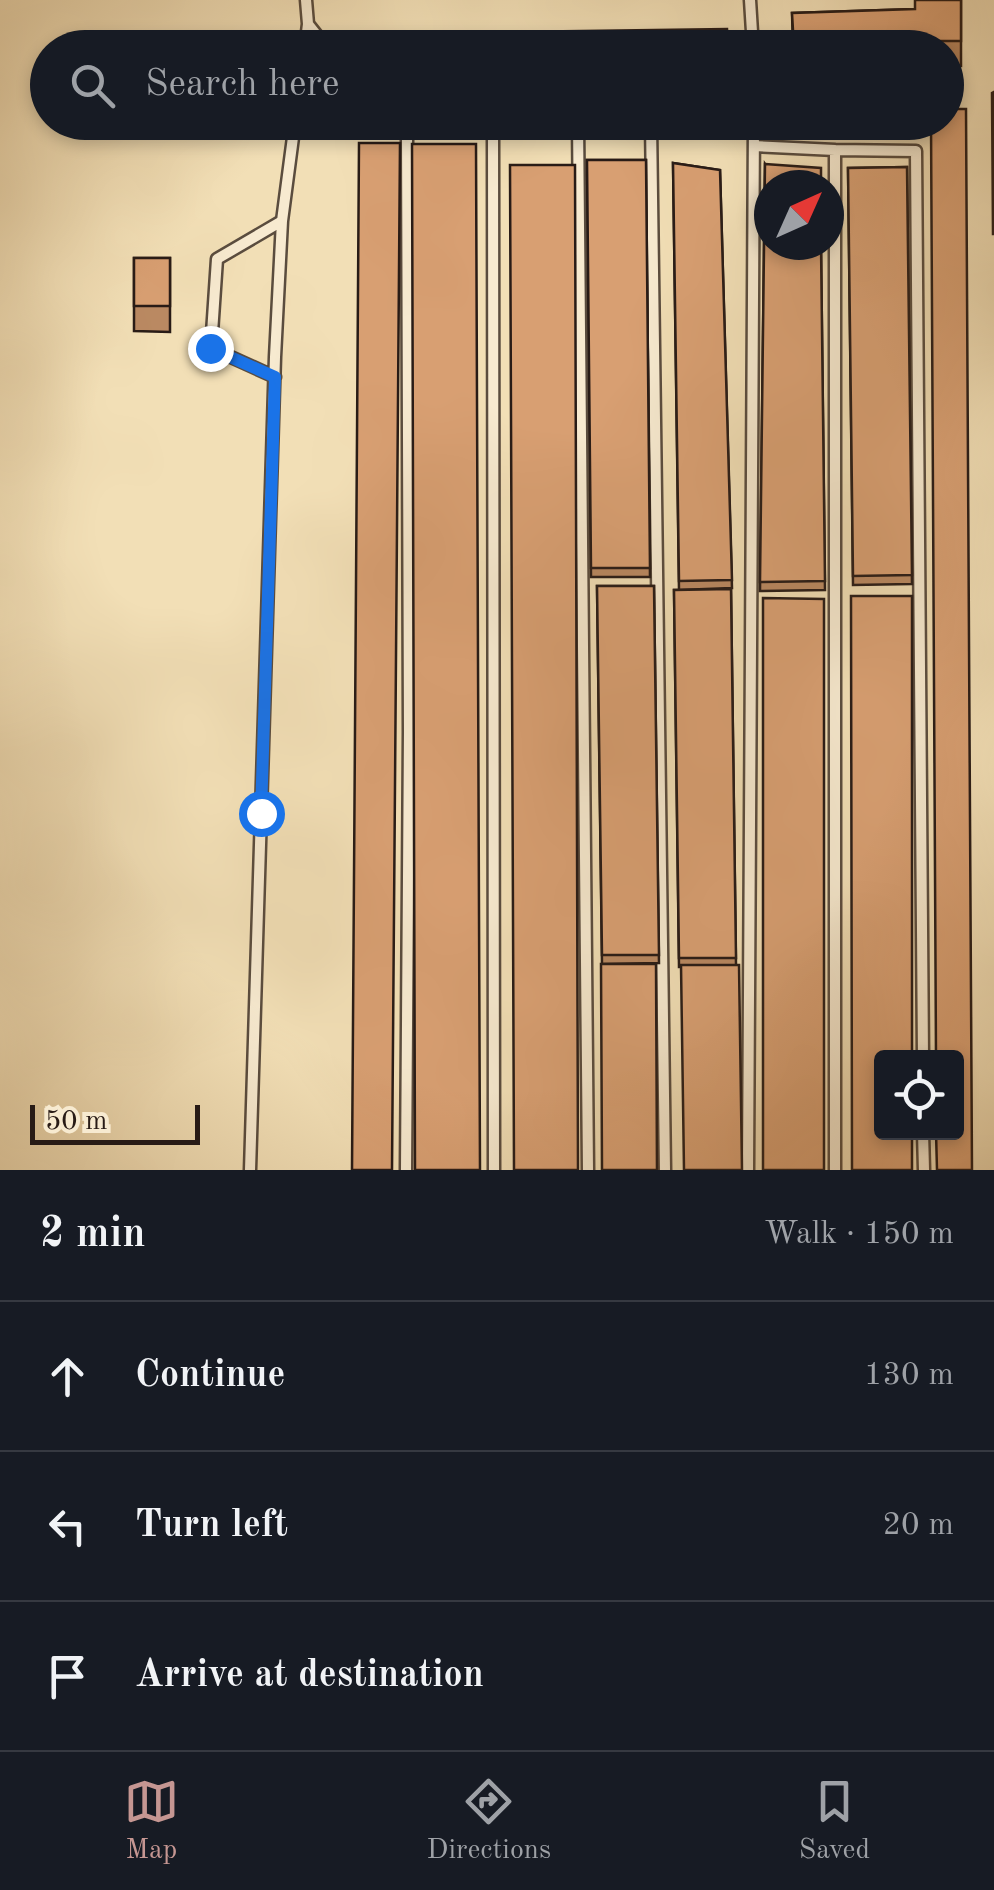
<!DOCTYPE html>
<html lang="en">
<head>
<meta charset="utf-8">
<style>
	:root { --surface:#171b24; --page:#242831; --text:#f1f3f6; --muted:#9ea1a6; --line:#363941; --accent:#c59692 }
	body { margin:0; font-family:"Old Standard TT",serif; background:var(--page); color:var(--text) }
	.controls { position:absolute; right:30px; bottom:30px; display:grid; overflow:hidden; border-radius:10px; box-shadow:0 5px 15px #0003 }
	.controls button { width:90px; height:90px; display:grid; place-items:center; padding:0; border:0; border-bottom:2px solid var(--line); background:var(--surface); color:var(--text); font:50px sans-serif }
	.compass { position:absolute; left:754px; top:170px; width:90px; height:90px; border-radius:50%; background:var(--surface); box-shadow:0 5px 15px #0003; rotate:45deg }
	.scale { position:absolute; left:30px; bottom:25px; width:170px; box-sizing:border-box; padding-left:10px; border:5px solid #281b16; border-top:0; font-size:28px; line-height:35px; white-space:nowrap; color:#281b16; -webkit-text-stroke:8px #f7ead0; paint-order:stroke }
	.stop { position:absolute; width:30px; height:30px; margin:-22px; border:8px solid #1a73e8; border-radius:50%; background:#fff }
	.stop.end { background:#1a73e8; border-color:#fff; box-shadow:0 2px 10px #0008 }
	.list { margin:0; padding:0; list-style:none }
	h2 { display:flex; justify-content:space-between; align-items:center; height:130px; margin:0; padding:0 40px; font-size:42px }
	h2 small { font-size:32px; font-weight:400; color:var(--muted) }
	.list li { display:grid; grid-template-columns:65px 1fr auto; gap:30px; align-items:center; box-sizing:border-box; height:150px; padding:0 40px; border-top:2px solid var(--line) }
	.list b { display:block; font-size:38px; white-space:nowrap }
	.list em { font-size:32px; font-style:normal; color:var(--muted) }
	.icon { flex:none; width:55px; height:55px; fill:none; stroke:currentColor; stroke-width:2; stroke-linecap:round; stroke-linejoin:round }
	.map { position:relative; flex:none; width:994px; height:1170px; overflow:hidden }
	.search { position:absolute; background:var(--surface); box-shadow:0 5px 15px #0003; left:30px; right:30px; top:30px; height:110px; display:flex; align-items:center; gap:25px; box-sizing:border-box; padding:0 35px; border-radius:55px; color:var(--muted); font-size:38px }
	.sheet { height:580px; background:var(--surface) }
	nav { display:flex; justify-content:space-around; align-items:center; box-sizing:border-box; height:140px; border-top:2px solid var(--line); background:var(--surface); font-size:28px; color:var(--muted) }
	nav a { display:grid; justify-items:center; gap:5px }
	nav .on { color:var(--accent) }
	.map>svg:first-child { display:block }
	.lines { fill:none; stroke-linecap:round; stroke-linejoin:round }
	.lane-casing { stroke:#5a4c3e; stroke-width:15 }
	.lane { stroke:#f7ead0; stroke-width:10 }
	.wall { fill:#ba8962; stroke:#281b16; stroke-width:2.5 }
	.building { fill:#d89f72; stroke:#281b16; stroke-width:2.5 }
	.route { stroke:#1a73e8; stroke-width:12 }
</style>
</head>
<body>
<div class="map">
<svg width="994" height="1170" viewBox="0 0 994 1170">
	<rect width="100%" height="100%" fill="#f2dfb6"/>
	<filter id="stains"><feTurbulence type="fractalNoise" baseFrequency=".002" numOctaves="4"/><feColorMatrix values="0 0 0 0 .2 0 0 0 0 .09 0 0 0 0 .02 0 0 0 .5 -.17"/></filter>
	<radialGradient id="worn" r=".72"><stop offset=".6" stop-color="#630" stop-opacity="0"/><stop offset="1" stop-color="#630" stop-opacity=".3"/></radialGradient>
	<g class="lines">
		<defs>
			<path id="lane" d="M 750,0 L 753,48
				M 308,24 L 327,48
				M 305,48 L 308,24 L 306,0
				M 393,122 L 407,134 L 409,732 L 406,1170
				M 493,122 L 494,1170
				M 578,122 L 588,1170
				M 651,122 L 665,1170
				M 754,146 L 835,150 L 835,1170
				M 835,150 L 916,151 L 923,1058
				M 275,377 L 211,348 L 217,259 L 282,221
				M 923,1132 L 924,1170
				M 250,1170 L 275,357 L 282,221 L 295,122
				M 748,1170 L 754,122"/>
		</defs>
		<use href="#lane" class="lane-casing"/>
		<use href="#lane" class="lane"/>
	</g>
	<path class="wall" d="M 961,0 L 961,66 L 946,66 L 946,48 L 793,48 L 792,13 L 915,9 Z
		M 587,160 L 646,160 L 650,577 L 591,577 Z
		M 673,163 L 720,170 L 732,588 L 679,590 Z
		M 765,164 L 821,245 L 825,590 L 760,591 Z
		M 907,167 L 912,584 L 853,585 L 848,168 Z
		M 134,258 L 170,258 L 170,332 L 134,331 Z
		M 597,586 L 654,586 L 659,963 L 602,964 Z
		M 731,589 L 736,965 L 679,967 L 674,590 Z"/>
	<path class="building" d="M 915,0 L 961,0 L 961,41 L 915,41 L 916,48 L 794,48 L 792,13 L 915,9 Z
		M 727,29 L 728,48 L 372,48 L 371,34 Z
		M 994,92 L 994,234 L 993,234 L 992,93 Z
		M 946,109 L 966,109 L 972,1170 L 937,1170 L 936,1132 L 956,1132 L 956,1058 L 936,1058 L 931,122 L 946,122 Z
		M 359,143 L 400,143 L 392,1170 L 352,1170 Z
		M 412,144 L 476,144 L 480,1170 L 415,1170 Z
		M 587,160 L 646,160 L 650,568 L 591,568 Z
		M 673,163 L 720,170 L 732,580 L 679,581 Z
		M 765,164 L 821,168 L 821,185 L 769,185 L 769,245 L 821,245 L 825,581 L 760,582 Z
		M 510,165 L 575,165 L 578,1170 L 514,1170 Z
		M 907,167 L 912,575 L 853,576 L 848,168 Z
		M 134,258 L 170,258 L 170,306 L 134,306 Z
		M 597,586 L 654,586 L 659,955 L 602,955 Z
		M 731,589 L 736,958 L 679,958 L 674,590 Z
		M 851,596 L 912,596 L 912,1058 L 882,1058 L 882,1132 L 912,1132 L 912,1170 L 852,1170 Z
		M 763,598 L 824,599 L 824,1170 L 763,1170 Z
		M 601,964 L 656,964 L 657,1170 L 602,1170 Z
		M 681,965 L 739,965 L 742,1170 L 684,1170 Z"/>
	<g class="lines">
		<path class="route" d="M 210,348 L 275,377 L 261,813"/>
	</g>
	<rect width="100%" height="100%" filter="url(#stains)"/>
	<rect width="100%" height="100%" fill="url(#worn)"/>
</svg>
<div class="controls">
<button><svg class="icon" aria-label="locate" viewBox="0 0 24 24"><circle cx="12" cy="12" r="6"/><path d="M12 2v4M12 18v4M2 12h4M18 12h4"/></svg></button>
</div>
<svg class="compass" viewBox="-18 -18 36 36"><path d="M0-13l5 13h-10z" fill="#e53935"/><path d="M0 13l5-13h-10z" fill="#9ea1a6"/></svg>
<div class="scale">50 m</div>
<div class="stop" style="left:261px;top:813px"></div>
<div class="stop end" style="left:210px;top:348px"></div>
<div class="search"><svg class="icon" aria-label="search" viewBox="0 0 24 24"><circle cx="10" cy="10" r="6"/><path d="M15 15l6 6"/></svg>Search here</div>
</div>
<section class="sheet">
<h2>2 min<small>Walk · 150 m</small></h2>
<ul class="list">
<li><svg class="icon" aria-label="ahead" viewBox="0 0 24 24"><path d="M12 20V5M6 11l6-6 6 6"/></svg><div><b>Continue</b></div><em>130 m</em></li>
<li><svg class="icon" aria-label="left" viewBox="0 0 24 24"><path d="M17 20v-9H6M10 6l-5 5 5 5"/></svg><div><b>Turn left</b></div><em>20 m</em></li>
<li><svg class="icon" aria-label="arrive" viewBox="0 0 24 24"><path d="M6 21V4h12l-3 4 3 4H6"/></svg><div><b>Arrive at destination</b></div></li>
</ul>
</section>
<nav>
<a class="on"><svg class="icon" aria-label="map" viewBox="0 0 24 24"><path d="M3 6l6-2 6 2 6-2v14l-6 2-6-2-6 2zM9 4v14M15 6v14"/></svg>Map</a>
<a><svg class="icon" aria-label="directions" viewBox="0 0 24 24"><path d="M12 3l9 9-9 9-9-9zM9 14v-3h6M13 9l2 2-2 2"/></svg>Directions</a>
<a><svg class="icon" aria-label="saved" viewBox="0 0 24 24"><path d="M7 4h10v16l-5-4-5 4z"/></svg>Saved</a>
</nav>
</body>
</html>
